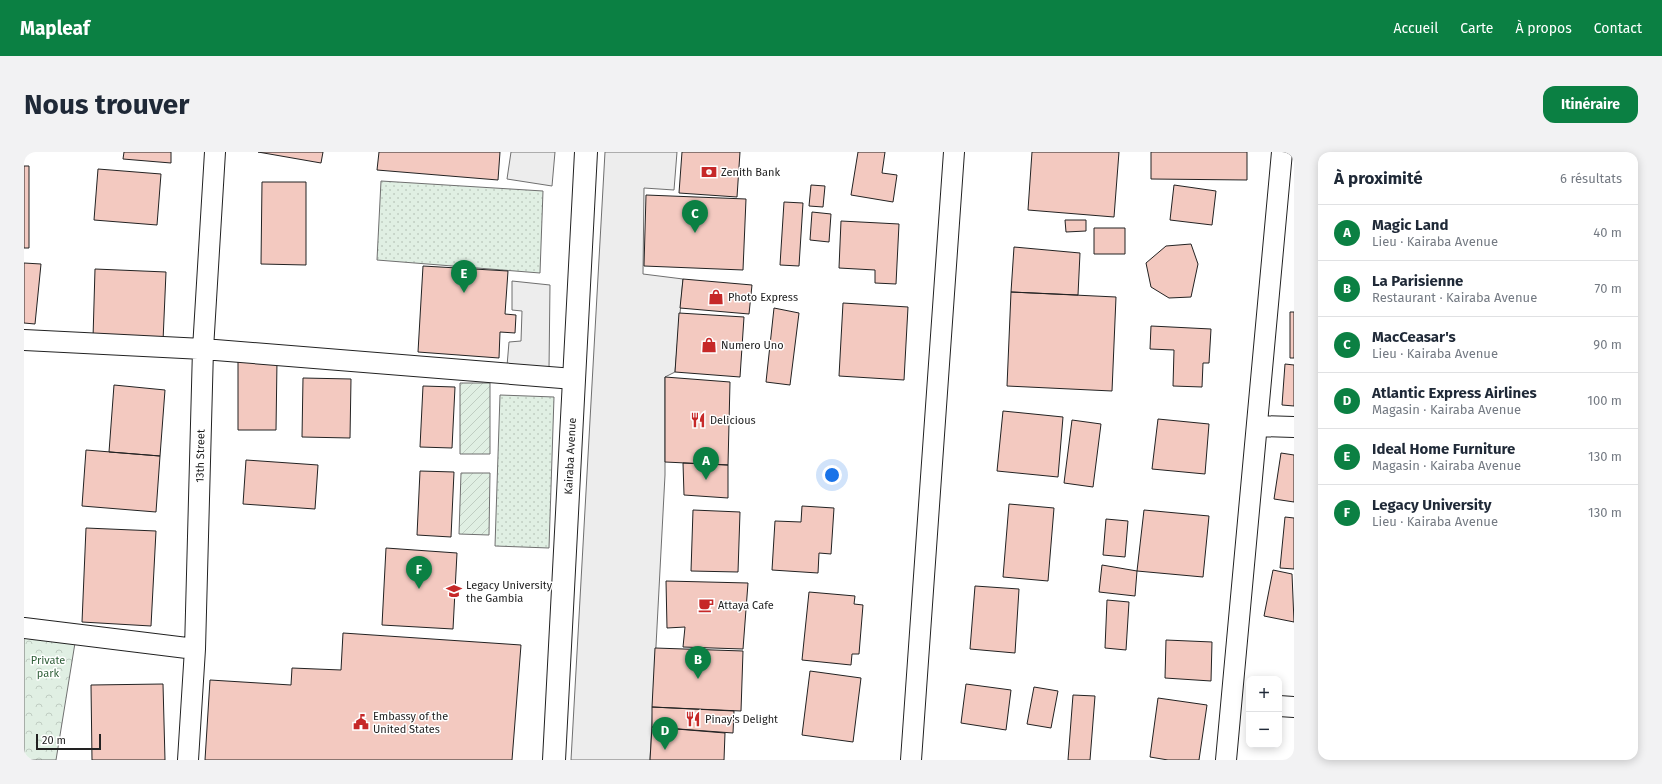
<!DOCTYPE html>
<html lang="fr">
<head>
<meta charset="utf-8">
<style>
	:root { --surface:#fff; --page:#f2f2f3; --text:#1f2937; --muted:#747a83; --line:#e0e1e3; --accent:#0b8043 }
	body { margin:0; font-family:"Fira Sans",sans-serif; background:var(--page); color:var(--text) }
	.controls { position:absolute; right:12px; bottom:12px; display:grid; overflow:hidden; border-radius:8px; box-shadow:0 2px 10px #0003 }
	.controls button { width:36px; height:36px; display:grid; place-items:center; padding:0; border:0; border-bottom:1px solid var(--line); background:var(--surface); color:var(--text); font:20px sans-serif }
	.scale { position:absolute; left:12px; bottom:10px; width:65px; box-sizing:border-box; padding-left:4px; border:2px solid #222; border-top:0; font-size:11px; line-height:14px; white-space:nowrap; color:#222; -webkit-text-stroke:3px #fff; paint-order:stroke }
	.you { position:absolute; left:808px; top:323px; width:14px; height:14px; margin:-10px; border:3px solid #fff; border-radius:50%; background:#1a73e8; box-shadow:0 0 0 6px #1a73e833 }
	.badge { display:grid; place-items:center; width:26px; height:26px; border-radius:50%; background:var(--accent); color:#fff; font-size:13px; font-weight:700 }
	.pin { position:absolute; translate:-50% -33px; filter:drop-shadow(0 1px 2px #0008) }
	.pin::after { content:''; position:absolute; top:21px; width:14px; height:12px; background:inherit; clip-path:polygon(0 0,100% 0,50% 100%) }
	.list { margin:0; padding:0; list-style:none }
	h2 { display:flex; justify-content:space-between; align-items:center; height:52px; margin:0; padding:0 16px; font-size:17px }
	h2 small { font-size:13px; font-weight:400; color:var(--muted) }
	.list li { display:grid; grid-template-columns:26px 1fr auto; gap:12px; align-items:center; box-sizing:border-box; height:56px; padding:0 16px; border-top:1px solid var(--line) }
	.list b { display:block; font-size:15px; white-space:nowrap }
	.list p { margin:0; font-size:13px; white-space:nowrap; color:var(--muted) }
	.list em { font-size:13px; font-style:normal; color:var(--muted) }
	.map { position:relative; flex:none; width:1270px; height:608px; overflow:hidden; border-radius:12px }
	header { display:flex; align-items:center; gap:24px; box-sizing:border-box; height:56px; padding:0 20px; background:var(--accent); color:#fff }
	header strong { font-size:19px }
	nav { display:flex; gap:22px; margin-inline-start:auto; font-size:14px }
	.intro { display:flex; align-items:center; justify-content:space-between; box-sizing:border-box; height:96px; padding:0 24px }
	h1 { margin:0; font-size:28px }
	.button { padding:10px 18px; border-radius:12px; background:var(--accent); color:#fff; font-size:14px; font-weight:700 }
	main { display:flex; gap:24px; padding:0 24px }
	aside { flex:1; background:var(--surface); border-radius:12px; box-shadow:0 2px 10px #0003 }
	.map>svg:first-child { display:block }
	.grass { fill:url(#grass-dots); stroke:#6f6f6f }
	.park { fill:url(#park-crowns); stroke:#6f6f6f }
	.garden { fill:url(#garden-furrows); stroke:#6f6f6f }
	.parking { fill:#ededed; stroke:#6f6f6f }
	.building { fill:#f3c9c0; stroke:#222 }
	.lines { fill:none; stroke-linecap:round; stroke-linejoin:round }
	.street-casing { stroke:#222; stroke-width:22 }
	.secondary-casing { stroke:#222; stroke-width:24 }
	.street { stroke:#fff; stroke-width:20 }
	.secondary { stroke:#fff; stroke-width:22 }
	.labels { text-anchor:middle; stroke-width:3; stroke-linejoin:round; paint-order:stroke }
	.poi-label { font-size:11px; fill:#222; stroke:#fff; text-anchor:start }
	.street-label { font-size:11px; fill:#222; stroke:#fff }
	.park-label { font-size:11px; fill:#2f5e38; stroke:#fff }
</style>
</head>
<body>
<header>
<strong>Mapleaf</strong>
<nav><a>Accueil</a><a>Carte</a><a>À propos</a><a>Contact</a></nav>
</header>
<div class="intro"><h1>Nous trouver</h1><a class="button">Itinéraire</a></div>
<main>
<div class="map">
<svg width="1270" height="608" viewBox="0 0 1270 608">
	<defs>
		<pattern id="grass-dots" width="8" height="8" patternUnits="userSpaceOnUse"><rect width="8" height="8" fill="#e0efe3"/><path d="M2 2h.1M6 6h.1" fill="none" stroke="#c0cdc2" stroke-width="1.8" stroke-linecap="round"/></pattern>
		<pattern id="park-crowns" width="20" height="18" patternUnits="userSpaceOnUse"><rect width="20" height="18" fill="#e0efe3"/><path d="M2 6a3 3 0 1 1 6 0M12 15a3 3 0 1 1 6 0" fill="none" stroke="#c0cdc2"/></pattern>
		<pattern id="garden-furrows" width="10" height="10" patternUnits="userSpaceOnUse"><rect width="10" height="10" fill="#e0efe3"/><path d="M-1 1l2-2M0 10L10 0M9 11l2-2" fill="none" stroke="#c0cdc2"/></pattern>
	</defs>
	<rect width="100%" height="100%" fill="#fff"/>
	<path class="grass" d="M 357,29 L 519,39 L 516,121 L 353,108 Z
		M 476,243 L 530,245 L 525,396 L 471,394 Z"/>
	<path class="park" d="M 0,486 L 51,491 L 32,608 L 0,608 Z"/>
	<path class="garden" d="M 436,231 L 466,231 L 466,302 L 436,302 Z
		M 437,321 L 466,321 L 465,383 L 435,382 Z"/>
	<path class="parking" d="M 487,0 L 531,0 L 528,34 L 483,27 Z
		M 581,0 L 653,0 L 650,38 L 620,36 L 619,122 L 659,127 L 651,220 L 641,225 L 641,323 L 626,608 L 547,608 Z
		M 488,129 L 526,133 L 525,217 L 483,214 L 485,190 L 497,189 L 498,159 L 488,158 Z"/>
	<path class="building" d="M 100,0 L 147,0 L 147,11 L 99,7 Z
		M 234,0 L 299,0 L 297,11 Z
		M 355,0 L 476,0 L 474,28 L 353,18 Z
		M 658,0 L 716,0 L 713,45 L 655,41 Z
		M 834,0 L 861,0 L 858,21 L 873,23 L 869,50 L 827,43 Z
		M 1008,0 L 1095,0 L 1090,65 L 1004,58 Z
		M 1127,0 L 1223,0 L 1223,28 L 1127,27 Z
		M 0,14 L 5,14 L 5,96 L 0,96 Z
		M 74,17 L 137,22 L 133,73 L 70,68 Z
		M 238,30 L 282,30 L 282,113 L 237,112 Z
		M 787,33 L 801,34 L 799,55 L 785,54 Z
		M 1150,33 L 1192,39 L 1188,73 L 1146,68 Z
		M 622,43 L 722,47 L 719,118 L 620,114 Z
		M 760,50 L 779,51 L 775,114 L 756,113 Z
		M 788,60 L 807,62 L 805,90 L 786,88 Z
		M 1041,68 L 1062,68 L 1062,79 L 1042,80 Z
		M 817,69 L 875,72 L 872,132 L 851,131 L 851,118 L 815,116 Z
		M 1070,76 L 1101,76 L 1101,102 L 1070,102 Z
		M 1167,92 L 1174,112 L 1167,145 L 1145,146 L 1127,135 L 1122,111 L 1142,94 Z
		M 990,95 L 1056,101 L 1054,143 L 987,140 Z
		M 0,111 L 17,112 L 11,172 L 0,171 Z
		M 399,114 L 484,119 L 481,162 L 492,163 L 491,181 L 476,180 L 475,206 L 394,200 Z
		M 71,117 L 142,120 L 139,189 L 69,186 Z
		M 659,127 L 728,133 L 725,162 L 656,156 Z
		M 987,140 L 1092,145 L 1088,239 L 983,234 Z
		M 819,151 L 884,155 L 880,228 L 815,224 Z
		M 750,156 L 775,161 L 766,233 L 742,230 Z
		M 1266,160 L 1270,160 L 1270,206 L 1266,206 Z
		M 655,161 L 720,165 L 716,225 L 651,220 Z
		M 1127,174 L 1187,177 L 1185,211 L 1179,211 L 1178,235 L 1149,234 L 1150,198 L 1126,197 Z
		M 214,208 L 253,209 L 252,278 L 214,278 Z
		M 1261,212 L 1270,213 L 1270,254 L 1258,253 Z
		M 641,225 L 706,230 L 704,313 L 641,310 Z
		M 279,226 L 327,227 L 326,286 L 278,285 Z
		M 90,233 L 141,238 L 136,304 L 85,300 Z
		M 399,234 L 431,235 L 428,296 L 396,295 Z
		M 979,259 L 1039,265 L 1034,325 L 973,319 Z
		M 1134,267 L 1185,272 L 1181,322 L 1128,317 Z
		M 1048,268 L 1077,272 L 1069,335 L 1040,331 Z
		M 62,298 L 136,304 L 132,360 L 58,354 Z
		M 1257,301 L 1270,303 L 1270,350 L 1250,347 Z
		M 222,308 L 294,313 L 291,357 L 219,352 Z
		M 659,311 L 704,313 L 704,346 L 660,343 Z
		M 396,319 L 430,320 L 427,385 L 393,383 Z
		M 985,352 L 1030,356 L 1024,429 L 979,425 Z
		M 778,354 L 810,356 L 807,402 L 795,401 L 794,421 L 748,418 L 751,369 L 777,370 Z
		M 669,358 L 716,360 L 714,420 L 667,419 Z
		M 1120,358 L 1185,364 L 1179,425 L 1113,419 Z
		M 1261,365 L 1270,366 L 1270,417 L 1256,416 Z
		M 1082,367 L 1104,369 L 1101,405 L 1079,403 Z
		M 62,376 L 132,379 L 127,474 L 58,470 Z
		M 362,396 L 433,401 L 429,477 L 358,473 Z
		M 1078,413 L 1113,419 L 1111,444 L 1075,440 Z
		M 1249,418 L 1268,422 L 1270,470 L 1240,464 Z
		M 642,429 L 724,431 L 719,497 L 659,495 L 661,475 L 643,476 Z
		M 951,434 L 995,437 L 991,501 L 946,497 Z
		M 785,440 L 831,444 L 830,452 L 839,453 L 835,502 L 828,502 L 827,513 L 778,508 Z
		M 1083,448 L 1105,450 L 1102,498 L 1081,496 Z
		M 319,481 L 497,493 L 488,608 L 181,608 L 186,528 L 267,533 L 268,516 L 317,518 Z
		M 1142,488 L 1188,490 L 1187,529 L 1141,526 Z
		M 631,496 L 719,499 L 717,559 L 628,555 Z
		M 786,519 L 837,526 L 829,590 L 778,583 Z
		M 139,532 L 141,608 L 68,608 L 67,533 Z
		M 942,532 L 987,538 L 982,578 L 937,571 Z
		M 1010,535 L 1034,539 L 1027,576 L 1003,572 Z
		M 1049,543 L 1071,544 L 1066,608 L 1044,608 Z
		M 1134,546 L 1183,553 L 1175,608 L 1144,608 L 1126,605 Z
		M 628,555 L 710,559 L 709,581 L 628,575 Z
		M 628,575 L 701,581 L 700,608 L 626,608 Z"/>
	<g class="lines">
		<defs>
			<path id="street" d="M 0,188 L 179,197 L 550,227
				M 1233,274 L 1270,275
				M 0,476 L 171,497
				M 1255,554 L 1270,555
				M 164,608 L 171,497 L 179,197 L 191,0
				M 887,608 L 930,0
				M 1202,608 L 1258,0"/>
			<path id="secondary" d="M 530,608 L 562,0"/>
		</defs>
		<use href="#street" class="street-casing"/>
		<use href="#secondary" class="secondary-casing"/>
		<use href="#street" class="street"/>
		<use href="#secondary" class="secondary"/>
	</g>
	<defs>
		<symbol id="bank-bare" viewBox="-9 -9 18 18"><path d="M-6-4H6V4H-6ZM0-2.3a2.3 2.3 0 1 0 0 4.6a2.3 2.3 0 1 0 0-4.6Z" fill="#c62828" stroke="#fff" stroke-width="2.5" paint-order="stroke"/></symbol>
		<symbol id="shop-bare" viewBox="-9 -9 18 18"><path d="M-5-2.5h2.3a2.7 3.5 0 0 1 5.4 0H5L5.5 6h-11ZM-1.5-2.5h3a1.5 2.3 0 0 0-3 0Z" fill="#c62828" stroke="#fff" stroke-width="2.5" paint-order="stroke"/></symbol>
		<symbol id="restaurant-bare" viewBox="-9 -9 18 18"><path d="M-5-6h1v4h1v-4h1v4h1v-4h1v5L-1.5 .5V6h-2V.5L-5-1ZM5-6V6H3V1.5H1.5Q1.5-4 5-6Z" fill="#c62828" stroke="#fff" stroke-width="2.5" paint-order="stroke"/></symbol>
		<symbol id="university-bare" viewBox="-9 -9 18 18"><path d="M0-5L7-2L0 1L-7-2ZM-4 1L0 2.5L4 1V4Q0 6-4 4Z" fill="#c62828" stroke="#fff" stroke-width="2.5" paint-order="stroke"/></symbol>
		<symbol id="cafe-bare" viewBox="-9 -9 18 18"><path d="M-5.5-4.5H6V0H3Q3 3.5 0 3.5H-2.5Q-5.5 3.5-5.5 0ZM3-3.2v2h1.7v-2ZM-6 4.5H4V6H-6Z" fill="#c62828" stroke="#fff" stroke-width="2.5" paint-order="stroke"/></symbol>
		<symbol id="civic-bare" viewBox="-9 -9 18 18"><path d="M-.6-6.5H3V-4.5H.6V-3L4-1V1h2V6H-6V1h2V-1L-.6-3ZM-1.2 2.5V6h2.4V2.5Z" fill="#c62828" stroke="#fff" stroke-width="2.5" paint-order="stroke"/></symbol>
	</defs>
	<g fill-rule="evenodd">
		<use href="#bank-bare" x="674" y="9" width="22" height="22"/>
		<use href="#shop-bare" x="681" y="134" width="22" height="22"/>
		<use href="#shop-bare" x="674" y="182" width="22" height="22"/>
		<use href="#restaurant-bare" x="663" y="257" width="22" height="22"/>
		<use href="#university-bare" x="419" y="428" width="22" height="22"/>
		<use href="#cafe-bare" x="671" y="442" width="22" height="22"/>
		<use href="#restaurant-bare" x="658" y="556" width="22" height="22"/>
		<use href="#civic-bare" x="326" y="559" width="22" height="22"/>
	</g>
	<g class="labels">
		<g class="poi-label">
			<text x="697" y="24">Zenith Bank</text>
			<text x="704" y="149">Photo Express</text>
			<text x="697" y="197">Numero Uno</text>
			<text x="686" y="272">Delicious</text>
			<text x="442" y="437">Legacy University<tspan x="442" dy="13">the Gambia</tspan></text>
			<text x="694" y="457">Attaya Cafe</text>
			<text x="349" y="568">Embassy of the<tspan x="349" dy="13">United States</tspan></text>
			<text x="681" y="571">Pinay's Delight</text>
		</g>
		<g class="street-label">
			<text transform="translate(176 304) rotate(-89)" y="4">13th Street</text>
			<text transform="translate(546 304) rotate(-87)" y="4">Kairaba Avenue</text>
		</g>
		<g class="park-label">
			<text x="24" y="512">Private<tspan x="24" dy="13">park</tspan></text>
		</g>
	</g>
</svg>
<div class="controls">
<button>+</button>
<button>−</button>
</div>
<div class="scale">20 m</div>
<div class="you"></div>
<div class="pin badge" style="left:682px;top:328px">A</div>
<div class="pin badge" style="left:674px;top:527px">B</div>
<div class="pin badge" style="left:671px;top:81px">C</div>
<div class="pin badge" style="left:641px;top:598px">D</div>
<div class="pin badge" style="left:440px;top:141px">E</div>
<div class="pin badge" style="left:395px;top:437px">F</div>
</div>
<aside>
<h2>À proximité<small>6 résultats</small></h2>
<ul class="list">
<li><span class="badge">A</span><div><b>Magic Land</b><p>Lieu · Kairaba Avenue</p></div><em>40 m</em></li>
<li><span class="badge">B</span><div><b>La Parisienne</b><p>Restaurant · Kairaba Avenue</p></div><em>70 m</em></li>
<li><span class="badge">C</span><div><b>MacCeasar's</b><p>Lieu · Kairaba Avenue</p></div><em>90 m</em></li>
<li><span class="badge">D</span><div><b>Atlantic Express Airlines</b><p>Magasin · Kairaba Avenue</p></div><em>100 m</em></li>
<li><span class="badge">E</span><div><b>Ideal Home Furniture</b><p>Magasin · Kairaba Avenue</p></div><em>130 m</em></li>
<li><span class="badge">F</span><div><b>Legacy University</b><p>Lieu · Kairaba Avenue</p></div><em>130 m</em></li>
</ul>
</aside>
</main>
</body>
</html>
